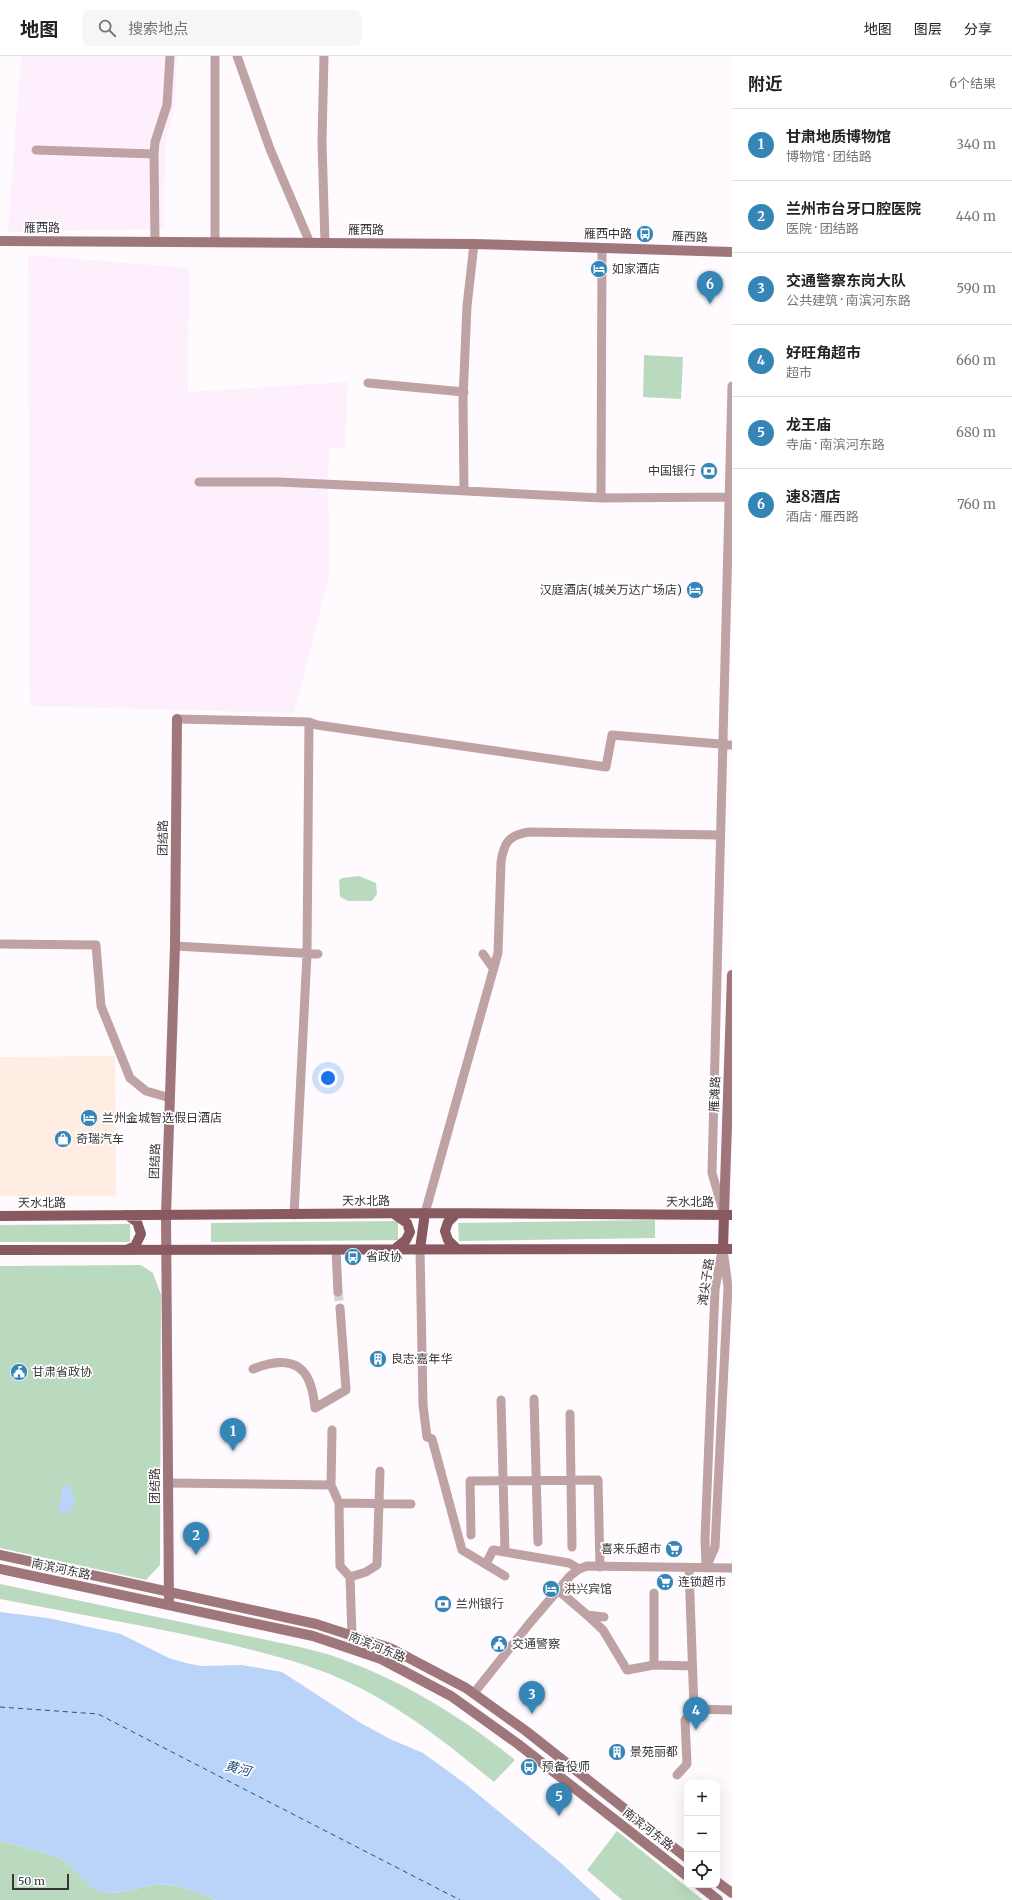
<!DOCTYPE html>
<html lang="zh">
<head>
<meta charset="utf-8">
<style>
	:root { --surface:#fff; --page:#f6f6f6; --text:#222; --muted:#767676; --line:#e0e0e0; --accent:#3685b7 }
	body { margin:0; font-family:Merriweather,"Noto Sans SC",serif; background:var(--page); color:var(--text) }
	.controls { position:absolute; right:12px; bottom:12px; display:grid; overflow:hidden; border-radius:8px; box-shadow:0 4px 16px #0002 }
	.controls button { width:36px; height:36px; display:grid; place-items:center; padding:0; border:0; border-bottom:1px solid var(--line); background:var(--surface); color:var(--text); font:20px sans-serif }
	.scale { position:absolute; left:12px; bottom:10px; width:57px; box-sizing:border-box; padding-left:4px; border:2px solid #383438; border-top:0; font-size:11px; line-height:14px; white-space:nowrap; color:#383438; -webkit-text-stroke:3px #fff; paint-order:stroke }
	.you { position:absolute; left:328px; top:1022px; width:14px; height:14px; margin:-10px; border:3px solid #fff; border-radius:50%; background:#1a73e8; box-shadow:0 0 0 6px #1a73e833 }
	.badge { display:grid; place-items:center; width:26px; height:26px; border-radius:50%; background:var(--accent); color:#fff; font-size:13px; font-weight:700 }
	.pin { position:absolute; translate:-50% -33px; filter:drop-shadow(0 1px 2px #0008) }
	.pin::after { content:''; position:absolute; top:21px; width:14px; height:12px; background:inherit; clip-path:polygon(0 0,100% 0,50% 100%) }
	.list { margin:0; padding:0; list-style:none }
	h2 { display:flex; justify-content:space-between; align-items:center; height:52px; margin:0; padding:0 16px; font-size:17px }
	h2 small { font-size:13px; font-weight:400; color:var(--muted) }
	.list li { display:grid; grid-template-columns:26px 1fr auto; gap:12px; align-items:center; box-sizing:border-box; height:72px; padding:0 16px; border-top:1px solid var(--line) }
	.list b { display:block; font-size:15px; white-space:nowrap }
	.list p { margin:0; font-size:13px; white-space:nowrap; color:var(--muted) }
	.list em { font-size:13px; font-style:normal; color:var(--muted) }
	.icon { flex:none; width:22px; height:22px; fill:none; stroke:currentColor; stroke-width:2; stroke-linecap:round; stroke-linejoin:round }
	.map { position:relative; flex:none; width:732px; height:1844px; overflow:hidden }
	header { display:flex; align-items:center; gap:24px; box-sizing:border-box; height:56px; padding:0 20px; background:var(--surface); border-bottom:1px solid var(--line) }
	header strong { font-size:19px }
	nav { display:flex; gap:22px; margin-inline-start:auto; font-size:14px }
	.search { width:280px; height:36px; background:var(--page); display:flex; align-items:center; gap:10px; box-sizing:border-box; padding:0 14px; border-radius:8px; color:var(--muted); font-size:15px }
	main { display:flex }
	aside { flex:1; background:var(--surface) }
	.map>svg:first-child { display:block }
	.commercial { fill:#ffede3 }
	.built { fill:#fdf0fc }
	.green { fill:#b9dabe }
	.water { fill:#b9d4f8 }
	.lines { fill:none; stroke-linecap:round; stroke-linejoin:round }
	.ferry { stroke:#244f86; stroke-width:1; stroke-dasharray:5 4; stroke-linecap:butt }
	.street-tunnel { stroke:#d6d2d6; stroke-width:9; stroke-dasharray:9 4.5; stroke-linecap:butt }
	.street { stroke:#bea2a4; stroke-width:9 }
	.secondary { stroke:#9f777b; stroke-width:10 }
	.primary { stroke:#88595e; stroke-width:10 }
	.labels { text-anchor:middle; stroke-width:3.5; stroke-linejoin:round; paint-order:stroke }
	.street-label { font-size:12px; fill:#383438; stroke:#fff }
	.poi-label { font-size:12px; fill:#383438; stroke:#fff; text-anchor:start }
	.water-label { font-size:13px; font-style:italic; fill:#244f86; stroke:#fff }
</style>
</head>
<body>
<header>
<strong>地图</strong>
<div class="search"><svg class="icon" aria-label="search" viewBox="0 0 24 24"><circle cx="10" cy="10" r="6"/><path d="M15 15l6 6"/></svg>搜索地点</div>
<nav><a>地图</a><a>图层</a><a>分享</a></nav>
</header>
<main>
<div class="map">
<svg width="732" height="1844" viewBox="0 0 732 1844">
	<rect width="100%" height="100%" fill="#fefafe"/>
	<path class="commercial" d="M 115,1000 L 116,1140 L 0,1140 L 0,1001 Z"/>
	<path class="built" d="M 21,0 L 177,0 L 175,50 L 165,90 L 164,173 L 8,176 Z
		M 28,199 L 189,212 L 188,336 L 348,326 L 345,392 L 329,392 L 328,433 L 330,517 L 294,657 L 30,650 Z"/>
	<path class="green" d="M 644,299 L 683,301 L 681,343 L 643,341 Z
		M 359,820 L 376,827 L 377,838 L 372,845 L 348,845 L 340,841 L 339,824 L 342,822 Z
		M 655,1164 L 655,1182 L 459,1185 L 458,1167 Z
		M 398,1165 L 398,1184 L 211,1186 L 211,1167 Z
		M 130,1168 L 130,1186 L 0,1186 L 0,1169 Z
		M 141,1209 L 153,1217 L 161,1239 L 160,1509 L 146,1524 L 0,1492 L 0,1210 Z
		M 0,1528 L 300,1591 C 315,1595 330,1598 344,1604 C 405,1626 465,1663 515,1704 L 494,1726 C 449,1689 403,1652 350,1627 C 312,1609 272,1599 232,1589 C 155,1571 77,1558 0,1543 Z
		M 617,1775 L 703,1844 L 622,1844 L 587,1814 Z
		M 0,1785 C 20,1791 43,1794 61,1803 C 75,1810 89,1834 101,1836 C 117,1840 138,1831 155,1829 C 176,1826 197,1836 216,1844 L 0,1844 Z"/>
	<path class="water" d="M 66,1429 L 70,1431 C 75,1442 77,1452 64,1458 L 60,1456 L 57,1451 L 62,1443 L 62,1432 Z
		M 0,1556 L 48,1562 L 121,1578 L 169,1602 L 186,1607 L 201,1610 L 242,1609 L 282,1616 L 359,1666 L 390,1683 L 423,1697 L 463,1726 L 561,1807 L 601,1844 L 216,1844 C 197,1836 176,1826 155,1829 C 138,1831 117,1840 101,1836 C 88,1834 75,1810 61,1803 C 43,1794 20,1791 0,1785 Z"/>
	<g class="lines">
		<path class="ferry" d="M 0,1651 L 98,1658 L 460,1844"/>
		<path class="street-tunnel" d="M 338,1236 L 340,1252"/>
		<path class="street" d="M 237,0 L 270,93 L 310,187
			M 324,0 L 322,86 L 325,187
			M 36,94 L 154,98
			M 155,186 L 154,98 L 155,86 L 167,49 L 170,0
			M 215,186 L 215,0
			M 368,327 L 464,336
			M 199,426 L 278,426 L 389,431 L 601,442 L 732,441
			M 464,435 L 463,343 L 467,250 L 474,188
			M 601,442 L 602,192
			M 177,663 L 309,666 L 317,669 L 606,711 L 612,679 L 732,689
			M 0,888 L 96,889 L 101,950 L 130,1022 L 146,1035 L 170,1042
			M 175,890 L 318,898
			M 483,898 L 493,912
			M 723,1155 L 712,1117 L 732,330
			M 425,1157 L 498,897 L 501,806 C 504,786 509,779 529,776 L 719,779
			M 294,1159 L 307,898 L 309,666
			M 336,1193 L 338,1236
			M 420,1193 L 423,1349 L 427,1381 L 432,1383 L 462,1494 L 505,1520
			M 253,1313 C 273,1305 299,1300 309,1325 C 313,1333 314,1343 315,1352 L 346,1334 L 340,1252
			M 534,1343 L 538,1486
			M 501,1344 L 505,1496
			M 570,1358 L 572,1491
			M 168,1427 L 331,1429 L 339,1447 L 340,1510 L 350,1521 L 352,1580
			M 331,1429 L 332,1374
			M 339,1447 L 411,1448
			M 471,1479 L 470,1425 L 598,1424 L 600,1511
			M 486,1508 L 493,1494 L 569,1507 L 579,1513
			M 706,1508 L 705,1484 L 715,1234 L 721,1200
			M 689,1512 L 694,1653 L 732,1654
			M 706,1512 L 715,1491 L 728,1231 L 723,1193
			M 350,1521 L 366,1516 L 377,1509 L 380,1415
			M 558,1534 L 587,1559 L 604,1561
			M 654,1537 L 654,1609 L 692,1610
			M 587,1559 L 603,1574 L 627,1614 L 654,1609
			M 474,1637 L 529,1568 L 570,1520 L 579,1513 L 587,1510 L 732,1512
			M 677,1719 L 687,1708 L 685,1664 L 694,1653"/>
		<path class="secondary" d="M 0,185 L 474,188 L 732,196
			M 724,1159 L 732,919
			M 0,1499 L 316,1568 L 390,1592 L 466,1632 L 526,1675 L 687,1802
			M 0,1513 L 313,1580 L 381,1603 L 451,1640 L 518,1688 L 687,1820
			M 169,1549 L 166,1159 L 175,890 L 177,663
			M 717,1826 L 732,1837
			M 699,1829 L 718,1844"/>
		<path class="primary" d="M 394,1158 L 407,1167 L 410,1176 L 406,1184 L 396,1192
			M 127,1159 L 137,1166 L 141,1178 L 135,1190 L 127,1194
			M 0,1160 L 425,1157 L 732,1159
			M 456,1192 L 448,1184 L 445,1175 L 448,1166 L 456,1158
			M 420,1193 L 425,1157
			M 723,1193 L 724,1159
			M 0,1194 L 732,1193"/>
	</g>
	<defs>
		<symbol id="bus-disc" viewBox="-11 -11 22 22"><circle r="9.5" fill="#3685b7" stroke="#fff"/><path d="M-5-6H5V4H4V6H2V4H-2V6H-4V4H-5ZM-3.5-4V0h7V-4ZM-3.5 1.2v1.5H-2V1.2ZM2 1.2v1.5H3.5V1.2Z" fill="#fff"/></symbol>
		<symbol id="hotel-disc" viewBox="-11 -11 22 22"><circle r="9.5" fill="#3685b7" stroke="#fff"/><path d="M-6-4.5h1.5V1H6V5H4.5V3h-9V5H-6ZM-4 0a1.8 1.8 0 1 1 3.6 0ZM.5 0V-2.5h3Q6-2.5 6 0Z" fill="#fff"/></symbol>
		<symbol id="bank-disc" viewBox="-11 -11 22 22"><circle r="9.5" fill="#3685b7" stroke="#fff"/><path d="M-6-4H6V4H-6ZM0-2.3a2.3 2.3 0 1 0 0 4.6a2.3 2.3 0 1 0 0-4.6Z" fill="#fff"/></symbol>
		<symbol id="shop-disc" viewBox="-11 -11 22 22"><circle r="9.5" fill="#3685b7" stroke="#fff"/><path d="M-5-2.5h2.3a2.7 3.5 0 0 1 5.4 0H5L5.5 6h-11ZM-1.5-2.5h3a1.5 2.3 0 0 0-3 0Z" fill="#fff"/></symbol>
		<symbol id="building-disc" viewBox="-11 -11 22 22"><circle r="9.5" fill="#3685b7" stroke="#fff"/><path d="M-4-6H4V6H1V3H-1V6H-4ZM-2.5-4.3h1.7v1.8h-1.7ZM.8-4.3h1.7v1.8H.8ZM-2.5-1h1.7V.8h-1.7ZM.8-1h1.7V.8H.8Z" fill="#fff"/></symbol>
		<symbol id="civic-disc" viewBox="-11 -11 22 22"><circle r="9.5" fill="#3685b7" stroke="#fff"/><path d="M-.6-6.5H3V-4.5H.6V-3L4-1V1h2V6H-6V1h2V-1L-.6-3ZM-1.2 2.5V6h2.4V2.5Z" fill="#fff"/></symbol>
		<symbol id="supermarket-disc" viewBox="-11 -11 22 22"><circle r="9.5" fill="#3685b7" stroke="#fff"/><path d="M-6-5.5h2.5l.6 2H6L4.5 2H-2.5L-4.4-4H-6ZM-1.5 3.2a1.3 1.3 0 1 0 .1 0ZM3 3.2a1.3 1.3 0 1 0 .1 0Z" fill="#fff"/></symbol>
	</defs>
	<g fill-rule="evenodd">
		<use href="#bus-disc" x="635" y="168" width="20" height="20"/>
		<use href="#hotel-disc" x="589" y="203" width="20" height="20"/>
		<use href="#bank-disc" x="699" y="405" width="20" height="20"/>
		<use href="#hotel-disc" x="685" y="524" width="20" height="20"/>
		<use href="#hotel-disc" x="79" y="1052" width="20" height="20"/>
		<use href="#shop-disc" x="53" y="1073" width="20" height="20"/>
		<use href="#bus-disc" x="343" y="1191" width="20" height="20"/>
		<use href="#building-disc" x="368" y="1293" width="20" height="20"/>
		<use href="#civic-disc" x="9" y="1306" width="20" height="20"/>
		<use href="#supermarket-disc" x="664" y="1483" width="20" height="20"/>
		<use href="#supermarket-disc" x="655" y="1516" width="20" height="20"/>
		<use href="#hotel-disc" x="541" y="1523" width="20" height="20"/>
		<use href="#bank-disc" x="433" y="1538" width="20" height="20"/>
		<use href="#civic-disc" x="489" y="1578" width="20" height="20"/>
		<use href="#building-disc" x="607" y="1686" width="20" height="20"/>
		<use href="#bus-disc" x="519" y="1701" width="20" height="20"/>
	</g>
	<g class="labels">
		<g class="street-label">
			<text x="42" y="176">雁西路</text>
			<text x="366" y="178">雁西路</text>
			<text transform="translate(690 181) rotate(2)" y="4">雁西路</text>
			<text transform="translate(163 782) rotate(-89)" y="4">团结路</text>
			<text transform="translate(715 1038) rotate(-88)" y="4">雁滩路</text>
			<text transform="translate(155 1105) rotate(-88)" y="4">团结路</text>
			<text x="366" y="1149">天水北路</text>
			<text x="690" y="1150">天水北路</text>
			<text x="42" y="1151">天水北路</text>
			<text transform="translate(706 1226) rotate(-82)" y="4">滩尖子路</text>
			<text transform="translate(155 1430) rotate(-90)" y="4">团结路</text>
			<text transform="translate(61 1513) rotate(12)" y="4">南滨河东路</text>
			<text transform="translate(377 1591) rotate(22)" y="4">南滨河东路</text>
			<text transform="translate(648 1773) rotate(38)" y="4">南滨河东路</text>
		</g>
		<g class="poi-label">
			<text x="632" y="182" text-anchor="end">雁西中路</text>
			<text x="612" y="217">如家酒店</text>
			<text x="696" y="419" text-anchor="end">中国银行</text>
			<text x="682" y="538" text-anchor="end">汉庭酒店(城关万达广场店)</text>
			<text x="102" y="1066">兰州金城智选假日酒店</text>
			<text x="76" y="1087">奇瑞汽车</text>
			<text x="366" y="1205">省政协</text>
			<text x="391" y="1307">良志·嘉年华</text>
			<text x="32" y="1320">甘肃省政协</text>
			<text x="661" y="1497" text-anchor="end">喜来乐超市</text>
			<text x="678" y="1530">连锁超市</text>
			<text x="564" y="1537">洪兴宾馆</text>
			<text x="456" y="1552">兰州银行</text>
			<text x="512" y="1592">交通警察</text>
			<text x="630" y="1700">景苑丽都</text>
			<text x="542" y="1715">预备役师</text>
		</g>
		<g class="water-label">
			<text transform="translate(238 1712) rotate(15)" y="5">黄河</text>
		</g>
	</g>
</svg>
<div class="controls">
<button>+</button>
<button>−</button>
<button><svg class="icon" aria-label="locate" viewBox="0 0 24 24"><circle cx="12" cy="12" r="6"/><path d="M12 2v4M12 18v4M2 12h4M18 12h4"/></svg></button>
</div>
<div class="scale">50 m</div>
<div class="you"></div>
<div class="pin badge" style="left:233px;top:1395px">1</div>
<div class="pin badge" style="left:196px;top:1499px">2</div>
<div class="pin badge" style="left:532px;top:1658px">3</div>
<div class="pin badge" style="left:696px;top:1674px">4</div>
<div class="pin badge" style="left:559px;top:1760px">5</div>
<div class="pin badge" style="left:710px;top:248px">6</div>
</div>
<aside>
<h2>附近<small>6个结果</small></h2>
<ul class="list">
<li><span class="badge">1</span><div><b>甘肃地质博物馆</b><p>博物馆 · 团结路</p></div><em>340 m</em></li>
<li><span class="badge">2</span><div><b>兰州市台牙口腔医院</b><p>医院 · 团结路</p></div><em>440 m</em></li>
<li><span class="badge">3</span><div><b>交通警察东岗大队</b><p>公共建筑 · 南滨河东路</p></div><em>590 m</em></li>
<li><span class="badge">4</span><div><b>好旺角超市</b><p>超市</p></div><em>660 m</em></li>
<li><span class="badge">5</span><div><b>龙王庙</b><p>寺庙 · 南滨河东路</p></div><em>680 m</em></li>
<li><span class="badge">6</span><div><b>速8酒店</b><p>酒店 · 雁西路</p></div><em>760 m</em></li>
</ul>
</aside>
</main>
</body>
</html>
